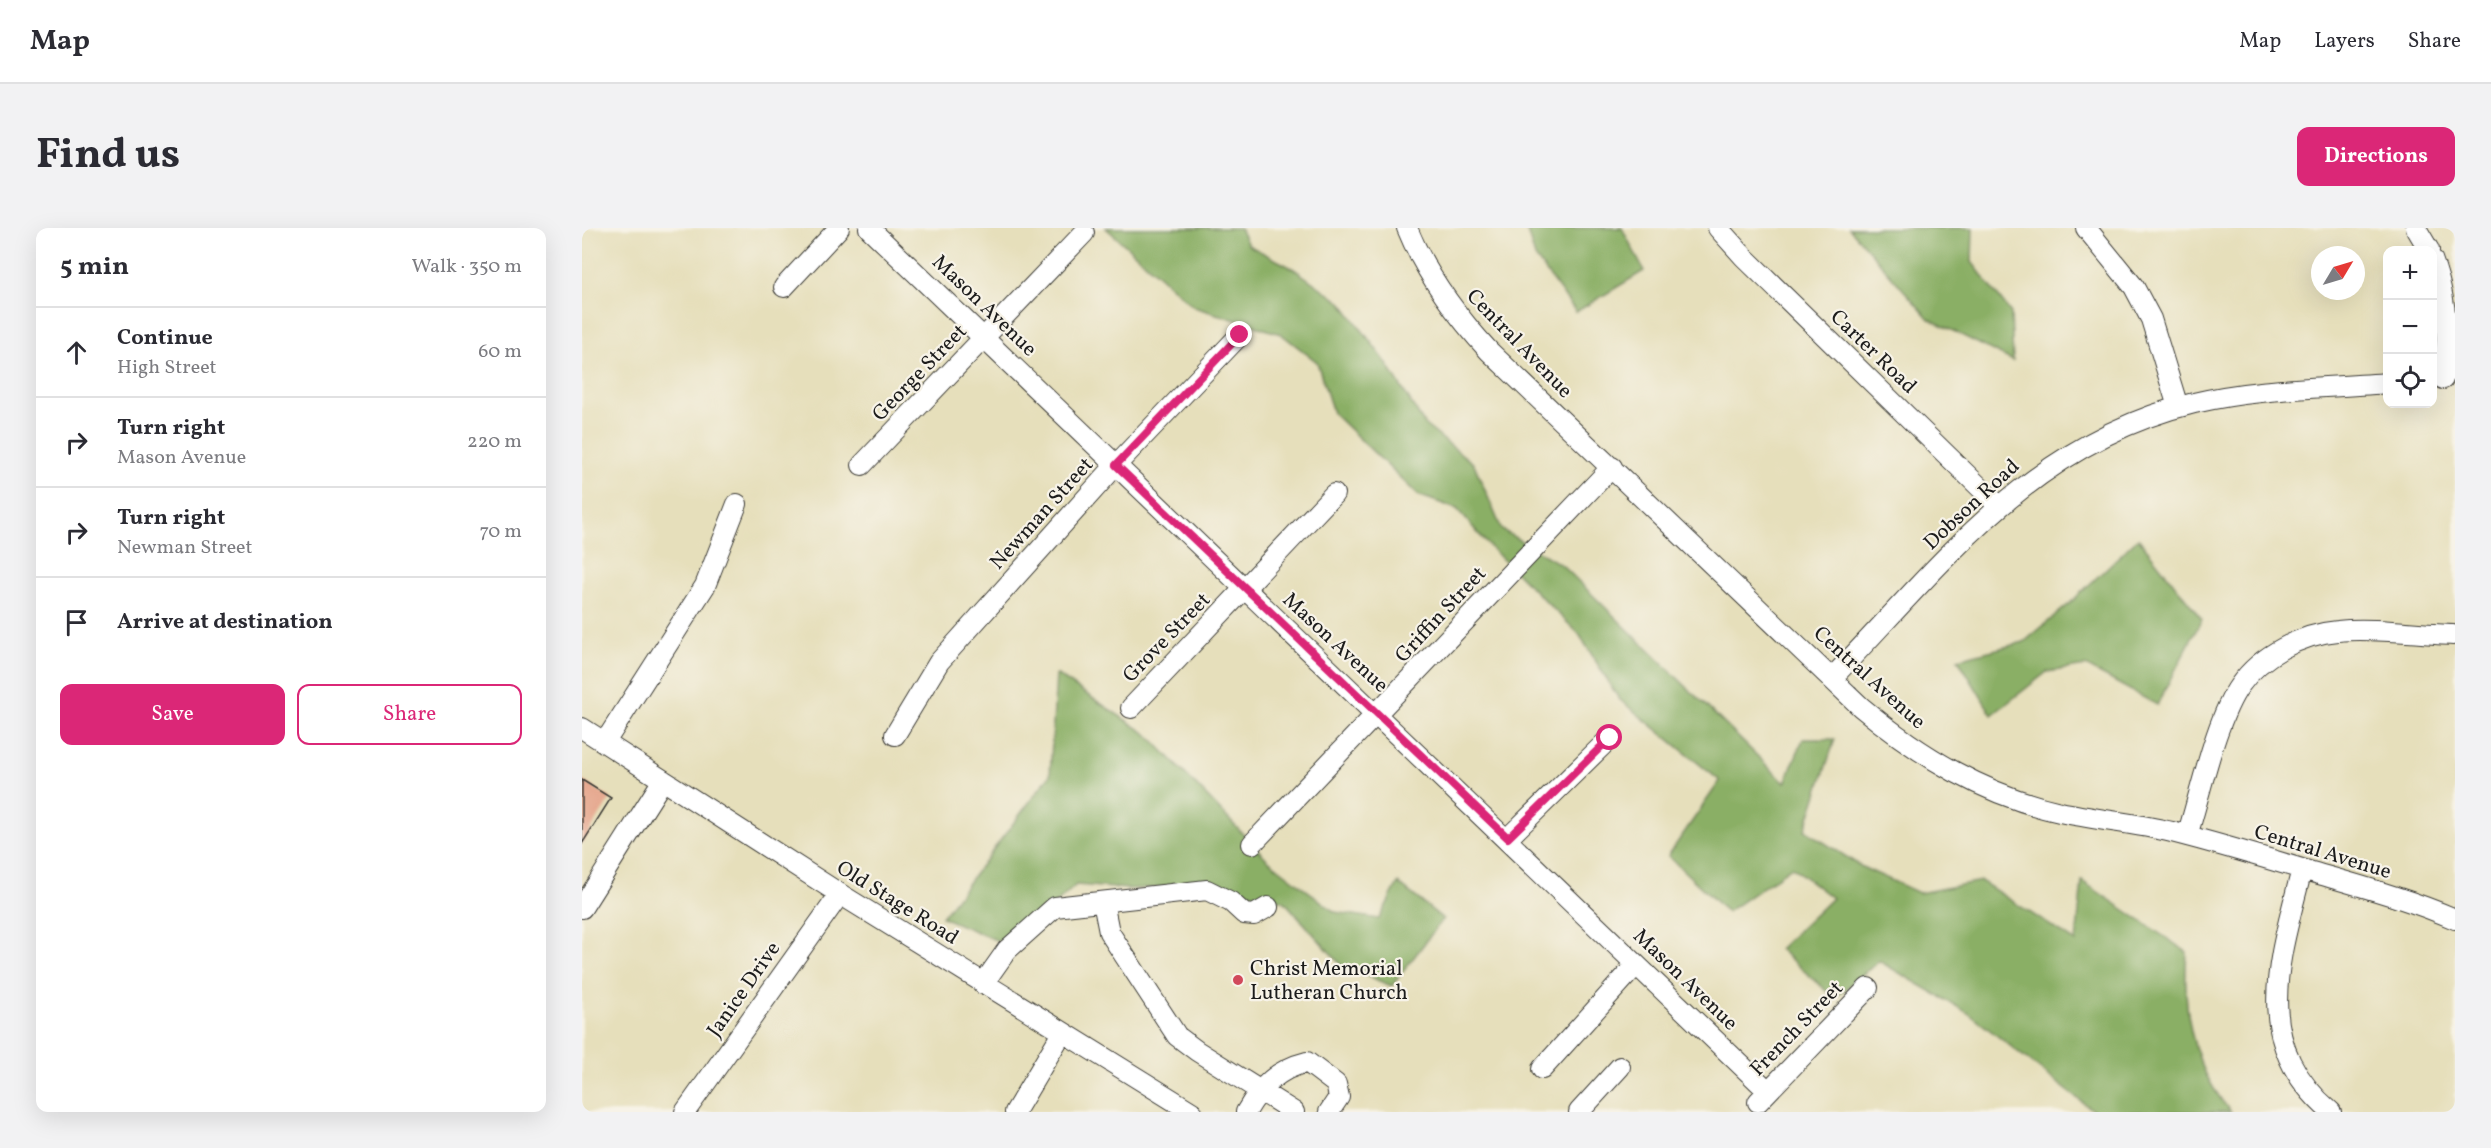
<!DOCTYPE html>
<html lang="en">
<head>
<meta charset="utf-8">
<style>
	:root { --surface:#fff; --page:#f2f2f3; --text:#2b2b33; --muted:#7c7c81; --line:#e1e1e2; --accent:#db2777 }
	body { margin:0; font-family:Vollkorn,serif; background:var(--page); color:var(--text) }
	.controls { position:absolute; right:18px; top:18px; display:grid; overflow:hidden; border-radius:12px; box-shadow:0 6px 24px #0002 }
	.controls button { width:54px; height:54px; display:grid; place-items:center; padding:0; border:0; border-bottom:2px solid var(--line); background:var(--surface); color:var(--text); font:30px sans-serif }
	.compass { position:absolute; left:1729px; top:18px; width:54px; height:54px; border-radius:50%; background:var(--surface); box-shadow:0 6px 24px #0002; rotate:52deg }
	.stop { position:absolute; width:18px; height:18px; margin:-14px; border:4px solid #db2777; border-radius:50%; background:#fff }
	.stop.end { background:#db2777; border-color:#fff; box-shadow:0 2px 6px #0008 }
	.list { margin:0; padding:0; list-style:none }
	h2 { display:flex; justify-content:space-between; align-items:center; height:78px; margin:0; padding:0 24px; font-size:26px }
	h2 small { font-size:20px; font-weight:400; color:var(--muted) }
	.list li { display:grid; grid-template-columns:39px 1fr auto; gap:18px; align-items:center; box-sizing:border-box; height:90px; padding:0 24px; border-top:2px solid var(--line) }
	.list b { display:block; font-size:22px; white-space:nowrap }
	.list p { margin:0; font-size:20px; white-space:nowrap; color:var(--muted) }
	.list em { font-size:20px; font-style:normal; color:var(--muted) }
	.actions { display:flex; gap:12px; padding:18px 24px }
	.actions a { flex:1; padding:14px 0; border:2px solid var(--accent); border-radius:12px; text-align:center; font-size:21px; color:var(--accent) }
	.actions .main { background:var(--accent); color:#fff }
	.icon { flex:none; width:33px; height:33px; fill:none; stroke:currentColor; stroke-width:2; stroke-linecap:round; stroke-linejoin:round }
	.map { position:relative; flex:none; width:1873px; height:884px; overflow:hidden; border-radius:12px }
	header { display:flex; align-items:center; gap:36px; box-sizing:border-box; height:84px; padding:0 30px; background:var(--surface); border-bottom:2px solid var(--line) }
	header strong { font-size:28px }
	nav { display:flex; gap:33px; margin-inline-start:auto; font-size:21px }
	.intro { display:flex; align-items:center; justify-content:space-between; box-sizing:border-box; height:144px; padding:0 36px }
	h1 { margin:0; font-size:42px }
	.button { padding:15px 27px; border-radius:12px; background:var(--accent); color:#fff; font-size:21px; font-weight:700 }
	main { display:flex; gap:36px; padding:0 36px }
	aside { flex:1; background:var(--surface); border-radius:12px; box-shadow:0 6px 24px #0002 }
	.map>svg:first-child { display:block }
	.forest { fill:#8aaf65; stroke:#536640; stroke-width:1.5 }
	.building { fill:#e6a990 }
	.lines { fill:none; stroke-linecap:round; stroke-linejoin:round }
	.minor-casing { stroke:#3a3934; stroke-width:22 }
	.minor { stroke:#fff; stroke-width:20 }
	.route { stroke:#db2777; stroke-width:8 }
	.poi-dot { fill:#d1495b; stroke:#f7f3e8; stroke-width:2 }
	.labels { text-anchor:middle; stroke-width:4.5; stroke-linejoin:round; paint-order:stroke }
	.street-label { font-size:21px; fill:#1c1c1c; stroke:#f7f3e8 }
	.poi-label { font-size:21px; fill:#1c1c1c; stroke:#f7f3e8; text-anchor:start }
</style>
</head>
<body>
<header>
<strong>Map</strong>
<nav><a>Map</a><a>Layers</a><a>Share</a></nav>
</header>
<div class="intro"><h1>Find us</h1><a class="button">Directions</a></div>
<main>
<aside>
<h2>5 min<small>Walk · 350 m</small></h2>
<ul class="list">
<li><svg class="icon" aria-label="ahead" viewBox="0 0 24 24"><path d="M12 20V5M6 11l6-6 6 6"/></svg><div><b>Continue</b><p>High Street</p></div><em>60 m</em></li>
<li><svg class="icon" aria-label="right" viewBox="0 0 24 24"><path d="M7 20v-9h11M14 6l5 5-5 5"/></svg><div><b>Turn right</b><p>Mason Avenue</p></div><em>220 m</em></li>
<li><svg class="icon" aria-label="right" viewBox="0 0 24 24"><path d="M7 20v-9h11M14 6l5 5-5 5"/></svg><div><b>Turn right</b><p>Newman Street</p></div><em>70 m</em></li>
<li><svg class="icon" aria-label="arrive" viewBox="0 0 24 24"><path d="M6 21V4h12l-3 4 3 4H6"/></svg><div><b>Arrive at destination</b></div></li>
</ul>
<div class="actions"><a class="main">Save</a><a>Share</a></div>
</aside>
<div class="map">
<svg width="1873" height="884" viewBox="0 0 1873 884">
	<rect width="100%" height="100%" fill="#f7f3e8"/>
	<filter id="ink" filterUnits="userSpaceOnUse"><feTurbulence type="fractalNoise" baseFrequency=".0167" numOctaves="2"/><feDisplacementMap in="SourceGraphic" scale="12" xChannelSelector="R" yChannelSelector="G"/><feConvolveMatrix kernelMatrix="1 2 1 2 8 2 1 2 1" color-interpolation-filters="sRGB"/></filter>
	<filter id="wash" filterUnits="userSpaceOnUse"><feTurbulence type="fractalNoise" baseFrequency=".008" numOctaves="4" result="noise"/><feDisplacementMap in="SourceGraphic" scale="24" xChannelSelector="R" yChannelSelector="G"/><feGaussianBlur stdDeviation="1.35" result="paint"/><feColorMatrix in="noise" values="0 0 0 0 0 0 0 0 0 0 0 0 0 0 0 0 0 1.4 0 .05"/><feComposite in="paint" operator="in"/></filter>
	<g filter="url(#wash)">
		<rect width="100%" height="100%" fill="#e6dfbb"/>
		<path class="forest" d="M 524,0 L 658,0 L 666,17 L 712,41 L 760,75 L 803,133 L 843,197 L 892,236 L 920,302 L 980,337 L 1203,555 L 1221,511 L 1253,511 L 1223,602 L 1280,639 L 1337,665 L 1399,653 L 1494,714 L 1500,653 L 1605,724 C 1600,781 1610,839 1649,884 L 1513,884 L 1386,785 L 1297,733 L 1253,770 L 1197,721 L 1250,670 L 1210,639 L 1145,684 L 1086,628 L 1138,553 L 1037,471 L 997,406 L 909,320 L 875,281 L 836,267 L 751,185 L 735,134 L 699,106 L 612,79 Z
			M 944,0 L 1040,0 L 1062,43 L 994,84 L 953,29 Z
			M 1267,0 L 1391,0 L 1390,34 L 1429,85 L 1431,133 L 1347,91 Z
			M 1556,310 L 1620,391 L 1575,477 L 1504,438 L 1465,444 L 1410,487 L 1376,431 L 1442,414 L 1487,376 Z
			M 474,446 L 565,506 L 685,631 L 753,684 L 797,691 L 816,655 L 861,691 L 810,758 L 760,738 L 702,673 L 634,657 L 546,661 L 494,657 L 428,718 L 360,689 L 468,547 Z"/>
		<g id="blocks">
			<path class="building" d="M 0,552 L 29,570 L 0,616 Z"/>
		</g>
	</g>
	<g filter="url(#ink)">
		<use href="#blocks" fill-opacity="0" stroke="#3a3934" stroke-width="1.5"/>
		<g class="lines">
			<defs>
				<path id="minor" d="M 287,0 L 1186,863
					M 825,0 C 844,47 873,86 907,123 L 1279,479 C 1338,528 1402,567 1478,584 C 1515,592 1554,595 1590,604 C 1637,616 1684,630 1730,644 C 1778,658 1827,671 1873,691
					M 1136,0 L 1162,29 L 1417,278
					M 1504,0 L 1552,59 L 1569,91 L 1596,179
					M 1834,0 L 1847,22
					M 1850,31 C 1865,71 1868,109 1861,151
					M 202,59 L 257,0
					M 280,237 L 502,5
					M 1250,450 C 1360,336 1450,214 1612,175 C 1674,160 1742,160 1806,155
					M 549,480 L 752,266
					M 0,500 L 258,666 L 610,884
					M 313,507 L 357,434 L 534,237 L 658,107
					M 23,514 L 123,358 L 155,276
					M 1605,608 C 1618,567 1634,490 1658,457 C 1679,427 1720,406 1756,403 C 1789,399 1837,406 1871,407
					M 926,610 L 1028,510
					M 670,616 L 1030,239
					M 1720,641 C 1698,730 1666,814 1749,884
					M 521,674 L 527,704 L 595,808 L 615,823 L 712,884
					M 0,680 L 81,552
					M 401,756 L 425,722 L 473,679 L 625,662 L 649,674 L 662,686 L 672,687 L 686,679
					M 960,841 L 1054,737
					M 1176,874 L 1286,760
					M 103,884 L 258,666
					M 433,884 L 480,805
					M 664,884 C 679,858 696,841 725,834 L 754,856 L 757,869 L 747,884
					M 997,884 L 1038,839"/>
			</defs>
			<use href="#minor" class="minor-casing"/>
			<use href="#minor" class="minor"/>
		</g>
	</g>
	<g class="lines" filter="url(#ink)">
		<path class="route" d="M 658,107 L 534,237 L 926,610 L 1028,510"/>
	</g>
	<circle class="poi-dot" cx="656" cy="752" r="6"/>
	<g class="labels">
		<g class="street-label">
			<text transform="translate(403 77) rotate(44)" y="7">Mason Avenue</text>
			<text transform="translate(938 115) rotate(46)" y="7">Central Avenue</text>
			<text transform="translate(1292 123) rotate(44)" y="7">Carter Road</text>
			<text transform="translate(337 144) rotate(-46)" y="7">George Street</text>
			<text transform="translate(1389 276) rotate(-43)" y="7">Dobson Road</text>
			<text transform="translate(459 285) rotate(-48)" y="7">Newman Street</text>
			<text transform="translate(858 386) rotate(-47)" y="7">Griffin Street</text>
			<text transform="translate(584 409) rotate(-46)" y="7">Grove Street</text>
			<text transform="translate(754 414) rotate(43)" y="7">Mason Avenue</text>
			<text transform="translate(1288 449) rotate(42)" y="7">Central Avenue</text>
			<text transform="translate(1741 623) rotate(17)" y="7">Central Avenue</text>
			<text transform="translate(316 674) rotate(32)" y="7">Old Stage Road</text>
			<text transform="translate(1104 751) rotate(44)" y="7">Mason Avenue</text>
			<text transform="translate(161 761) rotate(-55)" y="7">Janice Drive</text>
			<text transform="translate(1214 800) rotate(-46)" y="7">French Street</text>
		</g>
		<g class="poi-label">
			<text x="668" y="747">Christ Memorial<tspan x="668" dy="24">Lutheran Church</tspan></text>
		</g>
	</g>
</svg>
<div class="controls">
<button>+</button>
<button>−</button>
<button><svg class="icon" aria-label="locate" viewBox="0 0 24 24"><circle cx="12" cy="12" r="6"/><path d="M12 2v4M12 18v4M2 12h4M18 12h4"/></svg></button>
</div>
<svg class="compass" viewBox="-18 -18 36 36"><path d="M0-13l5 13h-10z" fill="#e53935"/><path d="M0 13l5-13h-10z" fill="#7c7c81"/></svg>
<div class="stop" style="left:1028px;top:510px"></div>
<div class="stop end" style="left:658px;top:107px"></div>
</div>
</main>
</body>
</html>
